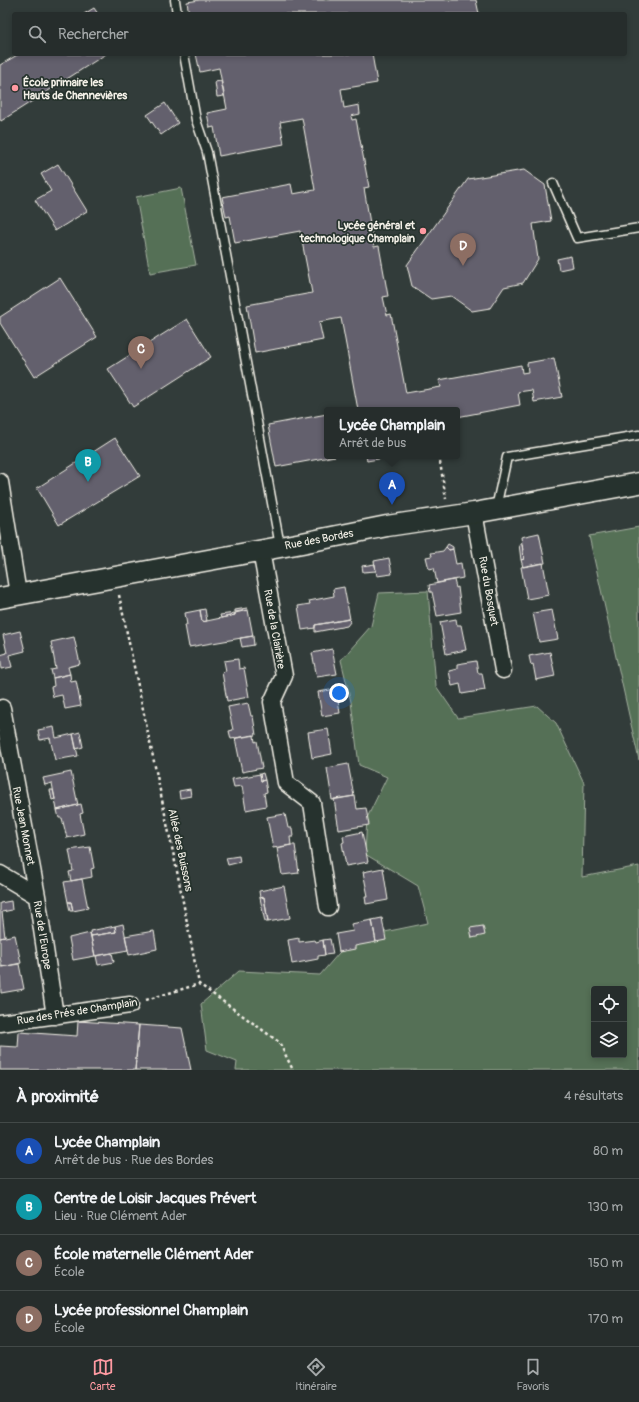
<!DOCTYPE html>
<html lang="fr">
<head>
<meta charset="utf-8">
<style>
	:root { --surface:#262d2c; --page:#323938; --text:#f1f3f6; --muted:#a4a8a9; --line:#424948; --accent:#ff9aa2 }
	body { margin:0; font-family:Pangolin,sans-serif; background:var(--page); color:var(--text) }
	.controls { position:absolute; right:12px; bottom:12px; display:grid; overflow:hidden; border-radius:4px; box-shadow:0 2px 6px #0003 }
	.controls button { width:36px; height:36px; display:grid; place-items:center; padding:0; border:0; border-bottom:1px solid var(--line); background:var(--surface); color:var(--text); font:20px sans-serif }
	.you { position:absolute; left:339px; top:693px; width:14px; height:14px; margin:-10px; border:3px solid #fff; border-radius:50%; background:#1a73e8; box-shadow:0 0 0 6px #1a73e833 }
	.badge { display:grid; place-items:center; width:26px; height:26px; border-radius:50%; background:var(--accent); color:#fff; font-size:13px; font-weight:700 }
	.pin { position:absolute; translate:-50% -33px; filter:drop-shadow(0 1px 2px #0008) }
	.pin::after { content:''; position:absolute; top:21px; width:14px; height:12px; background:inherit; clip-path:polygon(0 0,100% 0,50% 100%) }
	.popup { position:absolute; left:324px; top:407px; width:136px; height:52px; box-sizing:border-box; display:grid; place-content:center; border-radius:4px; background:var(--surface); filter:drop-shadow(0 1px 3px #0005); font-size:13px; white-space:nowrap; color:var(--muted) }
	.popup b { font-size:15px; color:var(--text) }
	.popup::after { content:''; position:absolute; left:50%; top:100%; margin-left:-8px; border:8px solid transparent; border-top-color:var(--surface) }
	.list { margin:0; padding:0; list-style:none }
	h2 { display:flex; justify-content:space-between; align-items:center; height:52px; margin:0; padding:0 16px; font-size:17px }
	h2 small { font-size:13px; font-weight:400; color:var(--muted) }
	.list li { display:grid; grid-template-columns:26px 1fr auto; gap:12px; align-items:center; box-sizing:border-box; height:56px; padding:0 16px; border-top:1px solid var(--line) }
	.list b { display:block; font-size:15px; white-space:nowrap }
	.list p { margin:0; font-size:13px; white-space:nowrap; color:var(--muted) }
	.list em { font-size:13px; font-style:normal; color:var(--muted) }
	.icon { flex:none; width:22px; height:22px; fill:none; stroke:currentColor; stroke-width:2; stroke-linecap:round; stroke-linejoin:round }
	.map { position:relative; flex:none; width:639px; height:1070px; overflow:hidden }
	.search { position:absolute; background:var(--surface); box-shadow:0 2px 6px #0003; left:12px; right:12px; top:12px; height:44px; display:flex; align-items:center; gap:10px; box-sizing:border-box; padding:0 14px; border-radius:4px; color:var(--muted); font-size:15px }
	.sheet { height:276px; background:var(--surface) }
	nav { display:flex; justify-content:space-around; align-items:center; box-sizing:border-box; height:56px; border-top:1px solid var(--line); background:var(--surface); font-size:11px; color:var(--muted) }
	nav a { display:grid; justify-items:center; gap:2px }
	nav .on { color:var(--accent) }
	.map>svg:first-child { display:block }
	.green { fill:#546f56; stroke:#a4b09f; fill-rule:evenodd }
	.building { fill:#63616d; stroke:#f4f1e8 }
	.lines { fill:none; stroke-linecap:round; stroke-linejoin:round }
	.service-casing { stroke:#f4f1e8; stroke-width:11 }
	.minor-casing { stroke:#f4f1e8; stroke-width:19 }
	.tertiary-casing { stroke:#f4f1e8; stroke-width:23 }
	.path { stroke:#f4f1e8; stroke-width:2.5; stroke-dasharray:3 3; stroke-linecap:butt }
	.service { stroke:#26332d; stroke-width:8 }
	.minor { stroke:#26332d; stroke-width:16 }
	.tertiary { stroke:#26332d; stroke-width:20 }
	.poi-dot { fill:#ff9aa2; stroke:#26332d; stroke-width:1.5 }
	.labels { text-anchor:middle; stroke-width:3.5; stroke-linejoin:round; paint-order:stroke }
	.poi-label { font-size:11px; font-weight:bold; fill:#f4f1e8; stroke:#26332d; text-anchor:start }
	.street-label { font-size:11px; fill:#f4f1e8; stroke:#26332d }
</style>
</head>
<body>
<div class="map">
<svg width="639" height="1070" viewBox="0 0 639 1070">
	<rect width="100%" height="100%" fill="#323c3a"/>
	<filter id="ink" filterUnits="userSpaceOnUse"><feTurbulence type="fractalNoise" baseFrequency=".025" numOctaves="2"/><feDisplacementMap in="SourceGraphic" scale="8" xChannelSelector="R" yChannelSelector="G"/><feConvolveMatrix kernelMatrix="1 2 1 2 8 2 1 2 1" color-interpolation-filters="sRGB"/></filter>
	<g filter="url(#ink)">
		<path class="green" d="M 181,188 L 196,265 L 150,273 L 136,197 Z
			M 639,527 L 639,760 L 589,536 Z
			M 428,591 L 436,686 L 458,718 L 537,706 L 556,723 L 584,783 L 582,877 L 639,866 L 639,1070 L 236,1070 L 237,1062 L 207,1050 L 201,1004 L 239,971 L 320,975 L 351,939 L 428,923 L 418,886 L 365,854 L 367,818 L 387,777 L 359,765 L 351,702 L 341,660 L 371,626 L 379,593 ZM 594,989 L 624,989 L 624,1055 L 594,1055 Z"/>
		<path class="building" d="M 200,0 L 476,0 L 479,14 L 189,14 L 187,2 Z
			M 94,8 L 98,14 L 84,14 Z
			M 19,54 L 106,54 L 1,121 L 0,119 L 0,65 Z
			M 196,54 L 372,54 L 377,83 L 341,89 L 344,108 L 359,105 L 360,114 L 351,116 L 352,120 L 356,119 L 369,187 L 364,188 L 374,247 L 379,246 L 388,296 L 383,297 L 387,315 L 391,314 L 406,393 L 441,387 L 439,380 L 521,365 L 522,373 L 528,372 L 527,363 L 554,358 L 562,397 L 534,402 L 532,390 L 518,392 L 520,405 L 457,417 L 457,410 L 358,410 L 341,318 L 319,322 L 323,340 L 255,353 L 247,305 L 312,293 L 300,231 L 235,243 L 230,216 L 226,217 L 222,197 L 291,184 L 293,194 L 315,190 L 302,118 L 280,122 L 284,144 L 219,156 L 214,127 L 210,128 L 207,113 L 227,109 L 219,68 L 200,72 Z
			M 221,81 L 224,96 L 217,97 L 215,82 Z
			M 165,103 L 178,123 L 161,135 L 147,115 Z
			M 58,164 L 87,211 L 55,231 L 35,200 L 51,191 L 41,174 Z
			M 524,170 L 545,185 L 551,221 L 533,224 L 538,259 L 523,283 L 504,287 L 490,308 L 472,311 L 451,296 L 431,299 L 412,286 L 407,265 L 468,179 Z
			M 571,256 L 573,267 L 559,270 L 557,259 Z
			M 60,278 L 97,337 L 34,377 L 0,323 L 0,317 Z
			M 187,319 L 211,357 L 133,407 L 108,369 Z
			M 327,414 L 327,456 L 335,456 L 276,467 L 268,425 Z
			M 115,438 L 140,476 L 59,525 L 37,488 Z
			M 366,456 L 395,456 L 367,461 Z
			M 539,533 L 545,563 L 523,567 L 521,560 L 524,559 L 521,537 Z
			M 448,544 L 453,547 L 453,549 L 449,550 L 446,547 Z
			M 519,544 L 522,544 L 524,559 L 521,560 Z
			M 446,547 L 449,550 L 453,549 L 456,564 L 461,563 L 463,578 L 437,583 L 434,568 L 429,569 L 426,557 L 432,556 L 431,553 L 443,551 Z
			M 389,558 L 392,574 L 377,576 L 374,561 Z
			M 543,563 L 549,595 L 527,599 L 521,567 Z
			M 375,564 L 376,571 L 363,572 L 362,566 Z
			M 454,580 L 456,588 L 458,587 L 461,612 L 437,616 L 432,592 L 430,592 L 429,585 Z
			M 344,587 L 350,619 L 315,625 L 315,628 L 302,630 L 298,606 L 310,604 L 309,601 L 334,596 L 333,589 Z
			M 247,608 L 248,610 L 235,612 L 235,610 Z
			M 205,609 L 207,621 L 202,622 L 200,610 Z
			M 200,610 L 202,622 L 235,615 L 235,613 L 248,610 L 253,636 L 189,647 L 185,625 L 187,625 L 185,613 Z
			M 552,610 L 558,639 L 539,642 L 533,613 Z
			M 235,613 L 235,615 L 221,618 L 220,615 Z
			M 349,619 L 350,622 L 347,626 L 315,632 L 315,625 Z
			M 456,619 L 457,625 L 461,625 L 466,650 L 446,654 L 440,622 Z
			M 20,631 L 25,651 L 9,655 L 12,667 L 2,669 L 0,655 L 7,653 L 3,635 Z
			M 253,636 L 254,645 L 242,647 L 240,638 Z
			M 74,637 L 80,664 L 68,667 L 70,674 L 53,678 L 51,670 L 56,669 L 51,642 Z
			M 332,649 L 337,674 L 317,677 L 312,653 Z
			M 550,652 L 555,676 L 536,680 L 533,664 L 531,665 L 529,656 Z
			M 238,659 L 239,669 L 244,668 L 249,697 L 227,701 L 222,672 L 226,671 L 224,661 Z
			M 476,661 L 478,673 L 482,673 L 485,690 L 462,694 L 460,684 L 452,686 L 449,671 L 457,669 L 457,664 Z
			M 70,674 L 71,682 L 76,681 L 81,706 L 65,709 L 62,695 L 53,697 L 51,687 L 54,686 L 53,678 Z
			M 336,689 L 340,713 L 322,716 L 318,692 Z
			M 248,703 L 251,716 L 253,716 L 256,735 L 231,739 L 229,731 L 233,730 L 228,707 Z
			M 54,727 L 56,738 L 73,734 L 78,756 L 55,760 L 50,738 L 40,740 L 38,730 Z
			M 328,729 L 332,754 L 312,758 L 308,732 Z
			M 80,732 L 83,747 L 76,749 L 73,734 Z
			M 254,735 L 255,742 L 257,741 L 262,768 L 242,772 L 235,738 Z
			M 348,764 L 354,796 L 332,800 L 327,768 Z
			M 71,772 L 78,805 L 57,810 L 52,783 L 45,785 L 43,778 Z
			M 263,773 L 265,780 L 261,781 L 260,774 Z
			M 260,774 L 261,781 L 265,780 L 267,792 L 264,793 L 266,806 L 246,810 L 242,786 L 234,787 L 232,779 Z
			M 190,789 L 191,796 L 180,798 L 179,791 Z
			M 50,790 L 53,790 L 55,799 L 52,800 Z
			M 355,796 L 357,809 L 366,808 L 369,825 L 339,830 L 334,799 Z
			M 81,804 L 83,813 L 80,814 L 84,834 L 67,838 L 62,818 L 59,818 L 57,810 Z
			M 285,814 L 288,828 L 292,828 L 293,837 L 290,837 L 291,845 L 273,848 L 267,817 Z
			M 362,832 L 368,862 L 346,866 L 342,843 L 344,842 L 343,836 Z
			M 291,845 L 295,845 L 299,873 L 282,875 L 277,848 Z
			M 90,847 L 94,868 L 91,869 L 92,877 L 71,881 L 69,872 L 73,871 L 69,850 Z
			M 239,856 L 240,862 L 228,865 L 226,858 Z
			M 383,868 L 388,900 L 366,904 L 365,896 L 368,896 L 363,872 Z
			M 82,879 L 88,908 L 73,911 L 71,902 L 68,902 L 64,882 Z
			M 284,886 L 290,918 L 268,922 L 264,897 L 260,898 L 259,891 Z
			M 264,897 L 268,922 L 265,922 L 260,898 Z
			M 11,901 L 12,910 L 2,912 L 5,937 L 0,938 L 0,903 Z
			M 68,902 L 71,902 L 73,911 L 70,911 Z
			M 382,918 L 386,940 L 376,942 L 372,920 Z
			M 372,920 L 376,942 L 355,946 L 355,949 L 339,952 L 336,934 L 353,931 L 351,924 Z
			M 123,924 L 128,950 L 95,956 L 91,936 L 116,932 L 115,926 Z
			M 115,926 L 116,932 L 91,936 L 90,931 Z
			M 483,926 L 485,935 L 472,938 L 470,928 Z
			M 154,931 L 157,949 L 129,955 L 125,936 Z
			M 90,933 L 95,956 L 73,960 L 69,938 Z
			M 15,935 L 21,963 L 2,967 L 0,957 L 0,938 Z
			M 299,938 L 299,942 L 315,940 L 316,942 L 323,940 L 325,955 L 318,956 L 318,959 L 292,964 L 288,940 Z
			M 330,939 L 333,954 L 325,955 L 323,940 Z
			M 112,953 L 114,962 L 98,965 L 96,956 Z
			M 19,964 L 24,989 L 1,993 L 0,967 Z
			M 78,1021 L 139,1025 L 135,1070 L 0,1070 L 0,1046 L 18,1047 L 19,1032 L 77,1036 Z
			M 139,1025 L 182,1028 L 191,1070 L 135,1070 Z"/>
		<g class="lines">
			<defs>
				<path id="service" d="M 175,0 L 177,14
					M 184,54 L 196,120 L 207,152 L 280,546
					M 553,183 L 577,238 L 639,228
					M 496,508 L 507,457 L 639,435"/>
				<path id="minor" d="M 0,482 L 18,594
					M 474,513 L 503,670
					M 261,551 L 284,676 L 272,702 L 286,783 L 312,803 L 328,907
					M 2,708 L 37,896 L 55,1016
					M 0,874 L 37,896
					M 0,1023 L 130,1005"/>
				<path id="tertiary" d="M 0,598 L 302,543 L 387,526 L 474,513 L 639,483"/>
			</defs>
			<use href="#service" class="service-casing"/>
			<use href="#minor" class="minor-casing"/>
			<use href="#tertiary" class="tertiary-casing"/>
			<path class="path" d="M 439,456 L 446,499
				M 119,595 L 178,876 L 199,984 L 279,1042 L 293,1070
				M 146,1000 L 199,984"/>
			<use href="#service" class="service"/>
			<use href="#minor" class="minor"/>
			<use href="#tertiary" class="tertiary"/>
		</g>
	</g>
	<g class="poi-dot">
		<circle cx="15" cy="88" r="4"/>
		<circle cx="423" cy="231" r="4"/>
	</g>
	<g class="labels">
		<g class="poi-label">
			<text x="23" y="86">École primaire les<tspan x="23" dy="13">Hauts de Chennevières</tspan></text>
			<text x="415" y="229" text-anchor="end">Lycée général et<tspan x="415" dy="13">technologique Champlain</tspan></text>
		</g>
		<g class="street-label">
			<text transform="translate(319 539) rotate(-11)" y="4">Rue des Bordes</text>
			<text transform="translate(489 591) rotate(80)" y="4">Rue du Bosquet</text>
			<text transform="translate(275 629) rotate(80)" y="4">Rue de la Clairière</text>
			<text transform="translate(24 826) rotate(79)" y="4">Rue Jean Monnet</text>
			<text transform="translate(181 850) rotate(78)" y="4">Allée des Buissons</text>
			<text transform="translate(43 935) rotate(81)" y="4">Rue de l'Europe</text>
			<text transform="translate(77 1011) rotate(-9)" y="4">Rue des Prés de Champlain</text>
		</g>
	</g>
</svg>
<div class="controls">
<button><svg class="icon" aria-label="locate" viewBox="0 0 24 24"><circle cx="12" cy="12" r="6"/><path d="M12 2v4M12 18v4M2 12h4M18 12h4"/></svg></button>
<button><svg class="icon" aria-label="layers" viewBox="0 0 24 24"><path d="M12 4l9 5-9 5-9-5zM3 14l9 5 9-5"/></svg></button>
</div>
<div class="you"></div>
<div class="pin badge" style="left:392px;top:505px;background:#1a4fb4">A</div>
<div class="popup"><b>Lycée Champlain</b>Arrêt de bus</div>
<div class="pin badge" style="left:88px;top:482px;background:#0f9aa8">B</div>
<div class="pin badge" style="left:141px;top:369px;background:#8d6e63">C</div>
<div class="pin badge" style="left:463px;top:266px;background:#8d6e63">D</div>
<div class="search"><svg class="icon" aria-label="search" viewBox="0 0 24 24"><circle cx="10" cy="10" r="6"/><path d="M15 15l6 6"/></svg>Rechercher</div>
</div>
<section class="sheet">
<h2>À proximité<small>4 résultats</small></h2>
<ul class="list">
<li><span class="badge" style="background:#1a4fb4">A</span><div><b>Lycée Champlain</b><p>Arrêt de bus · Rue des Bordes</p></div><em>80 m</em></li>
<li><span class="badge" style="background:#0f9aa8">B</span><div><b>Centre de Loisir Jacques Prévert</b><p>Lieu · Rue Clément Ader</p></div><em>130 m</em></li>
<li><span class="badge" style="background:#8d6e63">C</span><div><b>École maternelle Clément Ader</b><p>École</p></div><em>150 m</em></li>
<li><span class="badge" style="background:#8d6e63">D</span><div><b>Lycée professionnel Champlain</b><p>École</p></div><em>170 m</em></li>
</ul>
</section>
<nav>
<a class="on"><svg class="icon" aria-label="map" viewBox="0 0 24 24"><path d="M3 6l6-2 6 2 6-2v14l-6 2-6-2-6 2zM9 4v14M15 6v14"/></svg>Carte</a>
<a><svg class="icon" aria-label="directions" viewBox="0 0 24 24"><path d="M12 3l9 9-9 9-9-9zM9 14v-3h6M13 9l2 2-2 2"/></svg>Itinéraire</a>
<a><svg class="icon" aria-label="saved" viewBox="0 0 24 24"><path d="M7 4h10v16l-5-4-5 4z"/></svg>Favoris</a>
</nav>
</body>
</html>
